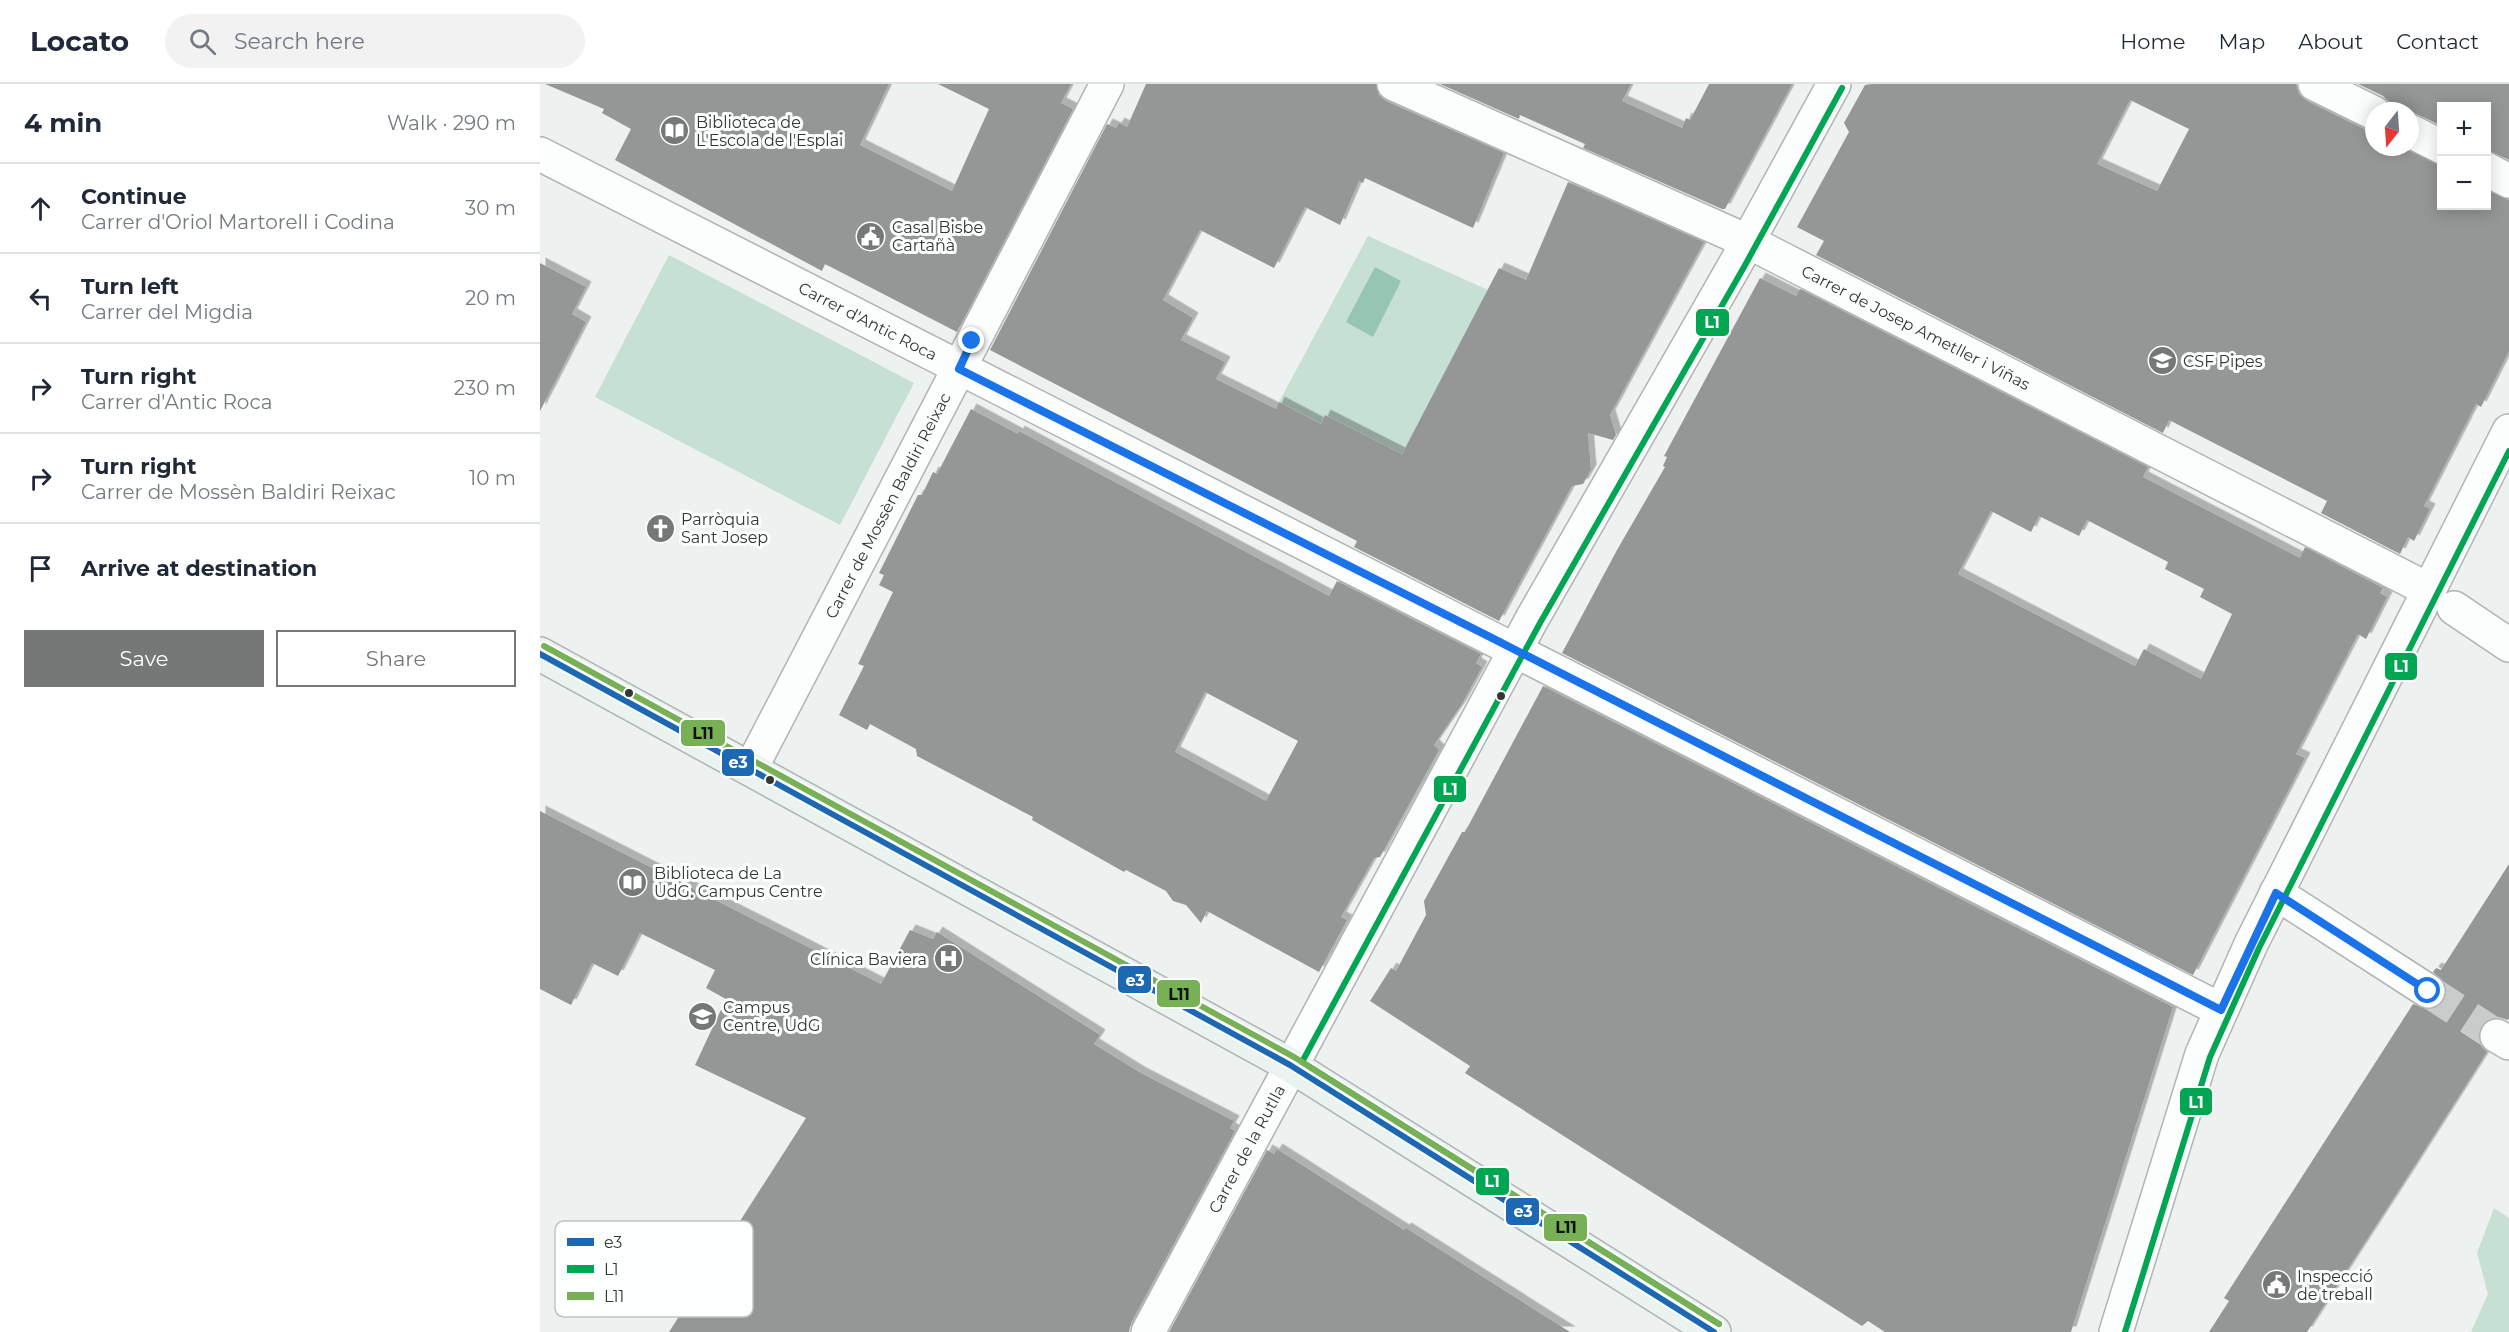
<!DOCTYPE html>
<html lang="en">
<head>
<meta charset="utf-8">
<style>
	:root { --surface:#fff; --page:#f2f2f3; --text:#1f2937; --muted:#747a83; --line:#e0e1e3; --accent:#757877 }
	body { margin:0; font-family:Montserrat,sans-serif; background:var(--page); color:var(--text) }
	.controls { position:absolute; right:18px; top:18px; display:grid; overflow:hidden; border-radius:0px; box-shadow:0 3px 15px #0003 }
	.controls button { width:54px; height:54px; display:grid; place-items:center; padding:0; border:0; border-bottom:2px solid var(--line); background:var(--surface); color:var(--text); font:30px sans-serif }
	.compass { position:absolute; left:1825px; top:18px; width:54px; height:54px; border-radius:50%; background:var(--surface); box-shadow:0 3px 15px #0003; rotate:197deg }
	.stop { position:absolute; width:18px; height:18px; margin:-14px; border:4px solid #1a73e8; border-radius:50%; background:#fff }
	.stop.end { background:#1a73e8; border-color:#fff; box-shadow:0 2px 6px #0008 }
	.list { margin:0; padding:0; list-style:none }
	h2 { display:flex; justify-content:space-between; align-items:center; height:78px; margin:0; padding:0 24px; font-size:26px }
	h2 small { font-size:20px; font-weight:400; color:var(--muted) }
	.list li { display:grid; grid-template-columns:39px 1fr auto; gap:18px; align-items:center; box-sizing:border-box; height:90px; padding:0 24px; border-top:2px solid var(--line) }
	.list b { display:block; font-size:22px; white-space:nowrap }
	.list p { margin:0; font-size:20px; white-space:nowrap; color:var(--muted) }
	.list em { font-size:20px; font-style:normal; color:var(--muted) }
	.actions { display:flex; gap:12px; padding:18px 24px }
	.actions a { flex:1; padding:14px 0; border:2px solid var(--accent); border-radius:0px; text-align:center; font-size:21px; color:var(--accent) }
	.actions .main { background:var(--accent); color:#fff }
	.icon { flex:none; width:33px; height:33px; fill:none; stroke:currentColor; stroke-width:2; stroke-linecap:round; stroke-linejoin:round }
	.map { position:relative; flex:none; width:1969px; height:1248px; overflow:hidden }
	header { display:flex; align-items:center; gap:36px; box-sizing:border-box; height:84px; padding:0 30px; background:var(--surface); border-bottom:2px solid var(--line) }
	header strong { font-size:28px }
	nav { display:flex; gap:33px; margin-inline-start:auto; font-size:21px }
	.search { width:420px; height:54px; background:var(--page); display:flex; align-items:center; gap:15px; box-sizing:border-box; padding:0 21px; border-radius:33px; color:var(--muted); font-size:22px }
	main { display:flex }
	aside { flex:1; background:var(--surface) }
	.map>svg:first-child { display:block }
	.green { fill:#c7e0d4 }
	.water { fill:#96c6b1 }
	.building { fill:#949796; fill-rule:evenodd; filter:url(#shadow) }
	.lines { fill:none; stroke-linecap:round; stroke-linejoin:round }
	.street-tunnel { stroke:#c8ccca; stroke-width:33; stroke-dasharray:33 16; stroke-linecap:butt }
	.street-casing { stroke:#b1b4b2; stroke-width:36 }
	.secondary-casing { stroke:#b1b4b2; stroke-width:36 }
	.street { stroke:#fcfdfd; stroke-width:33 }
	.secondary { stroke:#eaf3f0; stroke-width:33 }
	.bus-1-casing { stroke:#fdfffe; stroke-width:10 }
	.bus-2-casing { stroke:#fdfffe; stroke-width:10 }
	.bus-3-casing { stroke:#fdfffe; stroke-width:10 }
	.bus-1 { stroke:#1d68b3; stroke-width:6 }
	.bus-2 { stroke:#00a651; stroke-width:6 }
	.bus-3 { stroke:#78b056; stroke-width:6 }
	.route { stroke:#1a73e8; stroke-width:8 }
	.bus-dot { fill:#343736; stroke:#fdfffe; stroke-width:2 }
	.labels { text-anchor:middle; stroke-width:6; stroke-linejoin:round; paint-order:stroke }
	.poi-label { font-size:16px; fill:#343736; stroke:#fdfffe; text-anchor:start }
	.street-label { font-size:16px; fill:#343736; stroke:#fdfffe }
	.key { fill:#fdfffe; stroke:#c1c3c2; stroke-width:1.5 }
	.key-label { font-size:16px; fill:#343736 }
	.line-badge { stroke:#fdfffe; stroke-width:2 }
	.badge-label { font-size:16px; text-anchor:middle; font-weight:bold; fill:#fff }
	.pale-badge-label { font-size:16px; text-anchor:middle; font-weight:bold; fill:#111 }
</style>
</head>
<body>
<header>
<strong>Locato</strong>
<div class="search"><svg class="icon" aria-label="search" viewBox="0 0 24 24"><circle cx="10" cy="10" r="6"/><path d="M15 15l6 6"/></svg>Search here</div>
<nav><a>Home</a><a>Map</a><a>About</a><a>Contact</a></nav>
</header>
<main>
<aside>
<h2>4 min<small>Walk · 290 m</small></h2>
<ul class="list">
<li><svg class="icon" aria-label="ahead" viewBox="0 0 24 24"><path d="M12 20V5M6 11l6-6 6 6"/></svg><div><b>Continue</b><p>Carrer d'Oriol Martorell i Codina</p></div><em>30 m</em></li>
<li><svg class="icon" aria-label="left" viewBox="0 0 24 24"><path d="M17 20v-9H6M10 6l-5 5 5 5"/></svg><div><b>Turn left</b><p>Carrer del Migdia</p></div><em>20 m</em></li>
<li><svg class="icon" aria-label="right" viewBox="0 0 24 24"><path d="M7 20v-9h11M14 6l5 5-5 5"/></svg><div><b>Turn right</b><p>Carrer d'Antic Roca</p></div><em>230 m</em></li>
<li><svg class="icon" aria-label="right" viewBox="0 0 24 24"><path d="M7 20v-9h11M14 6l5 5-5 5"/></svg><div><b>Turn right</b><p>Carrer de Mossèn Baldiri Reixac</p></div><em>10 m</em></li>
<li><svg class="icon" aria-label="arrive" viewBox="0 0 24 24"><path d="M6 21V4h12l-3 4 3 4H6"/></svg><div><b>Arrive at destination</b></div></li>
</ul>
<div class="actions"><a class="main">Save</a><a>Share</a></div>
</aside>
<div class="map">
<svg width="1969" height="1248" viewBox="0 0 1969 1248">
	<defs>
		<filter id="shadow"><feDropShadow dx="5.5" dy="-5.5" stdDeviation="0" flood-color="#0004"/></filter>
	</defs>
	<rect width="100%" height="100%" fill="#edf1ef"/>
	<path class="green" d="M 828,152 L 948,206 L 862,370 L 785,331 L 781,340 L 739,318 Z
		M 129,171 L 374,299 L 300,441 L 55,313 Z
		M 1954,1124 L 1969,1134 L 1969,1248 L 1931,1248 L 1948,1210 L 1937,1169 Z"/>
	<path class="water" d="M 835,183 L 861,197 L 833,253 L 806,238 Z"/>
	<path class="building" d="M 5,0 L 349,0 L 320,61 L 412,107 L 449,25 L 398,0 L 531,0 L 521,19 L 533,25 L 417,248 L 285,180 L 282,187 L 75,76 L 91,45 L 62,29 L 64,25 Z
		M 606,0 L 836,0 L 839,11 L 846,17 L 964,69 L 933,144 L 825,94 L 823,99 L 819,97 L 800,141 L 765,123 L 734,184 L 660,146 L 623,216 L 653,234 L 641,256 L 685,278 L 676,295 L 736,325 L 739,318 L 781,340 L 785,331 L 862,370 L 959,184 L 986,196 L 1028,98 L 1164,158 L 1070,331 L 1076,351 L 1073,356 L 1048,349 L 1051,386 L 1043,400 L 1032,402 L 959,537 L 814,463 L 817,457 L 450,266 L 567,40 L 576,44 L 579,39 L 587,43 Z
		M 900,0 L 1091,0 L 1082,17 L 1142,44 L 1146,34 L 1150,36 L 1169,0 L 1252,0 L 1185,125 L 1182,125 L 1043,64 L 1045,60 L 980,31 L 979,35 Z
		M 1335,0 L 1756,0 L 1759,10 L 1767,17 L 1826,46 L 1834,48 L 1834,63 L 1861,63 L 1902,81 L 1902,122 L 1947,122 L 1947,106 L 1969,116 L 1969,267 L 1941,323 L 1936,320 L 1884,422 L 1890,425 L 1874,457 L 1868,453 L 1860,470 L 1781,429 L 1787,417 L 1629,336 L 1623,349 L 1276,171 L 1284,157 L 1257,143 L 1309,48 L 1304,39 L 1325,1 ZM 1590,16 L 1649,45 L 1617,107 L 1557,80 Z
		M 1818,0 L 1969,0 L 1969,76 L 1947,66 L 1947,22 L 1902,22 L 1902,42 L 1870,27 L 1853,27 L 1849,18 L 1843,12 Z
		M 0,179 L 46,203 L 32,230 L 46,238 L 0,327 Z
		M 1220,194 L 1256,212 L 1260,205 L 1608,383 L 1603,393 L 1760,474 L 1765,463 L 1843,504 L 1840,509 L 1847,513 L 1826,555 L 1818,550 L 1756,670 L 1765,674 L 1653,891 L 1022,569 L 1077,466 L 1125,383 L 1123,382 L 1127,373 L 1124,372 ZM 1451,427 L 1491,448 L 1499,432 L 1539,452 L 1547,436 L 1628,478 L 1625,485 L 1664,505 L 1660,513 L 1692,530 L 1661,595 L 1604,565 L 1595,582 L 1418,490 Z
		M 431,325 L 478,350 L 479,347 L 789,512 L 797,497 L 941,570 L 936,579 L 942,583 L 922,620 L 894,661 L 899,666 L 840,773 L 834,774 L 801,833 L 807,836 L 779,888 L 667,827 L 661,839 L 646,821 L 633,817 L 626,807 L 586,786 L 584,788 L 492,736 L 493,733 L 377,672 L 376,665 L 330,640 L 327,646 L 299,631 L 324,582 L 318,580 L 353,508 L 339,501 L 344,491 L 339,489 L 378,411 L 382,411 L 393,388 L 397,390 ZM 665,608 L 758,657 L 726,717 L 635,668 Z
		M 1003,602 L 1633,923 L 1531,1248 L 1345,1248 L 1328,1237 L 1322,1242 L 925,989 L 930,982 L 830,917 L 851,884 L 856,887 L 886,831 L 884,817 L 922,748 L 925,748 Z
		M 0,727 L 341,900 L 370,846 L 393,855 L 397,848 L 560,951 L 554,960 L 601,989 L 694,1037 L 690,1044 L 695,1047 L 591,1239 L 589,1248 L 129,1248 L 266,1034 L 155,981 L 186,915 L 166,904 L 175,886 L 100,849 L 78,892 L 52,879 L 31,921 L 0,905 Z
		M 1969,780 L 1969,934 L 1968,936 L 1958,933 L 1948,936 L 1941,942 L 1938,952 L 1941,962 L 1947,968 L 1870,1089 L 1767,1248 L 1669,1248 L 1689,1217 L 1684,1214 L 1873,920 L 1888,926 L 1897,923 L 1904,917 L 1907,907 L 1905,899 L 1893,888 L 1896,884 L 1901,886 Z
		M 737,1065 L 864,1146 L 866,1144 L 1030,1248 L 629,1248 L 727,1066 L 734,1070 Z"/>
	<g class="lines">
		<path class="street-tunnel" d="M 1888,907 L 1957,952"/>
		<defs>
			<g id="street">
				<path id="s1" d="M 854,0 L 1207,157 L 1889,506"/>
				<path d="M 1775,0 L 1834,29"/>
				<path d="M 1870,47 L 1902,63"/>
				<path id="s2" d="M 0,70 L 1681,926"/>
				<path d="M 1946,85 L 1969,97"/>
				<path d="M 1914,524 L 1969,561"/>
				<path id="s3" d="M 211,684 L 567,0"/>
				<path d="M 1736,809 L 1888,907"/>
				<path d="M 1957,952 L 1969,959"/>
				<path id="s4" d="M 608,1248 L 992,535 L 1196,179 L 1294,0"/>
				<path d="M 1576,1248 L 1662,970 L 1711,860 L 1969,347"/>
			</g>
			<path id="secondary" d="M 0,570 L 750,981 L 1174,1248"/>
		</defs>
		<use href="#street" class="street-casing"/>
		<use href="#secondary" class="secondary-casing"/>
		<use href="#street" class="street"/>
		<use href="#secondary" class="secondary"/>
		<defs>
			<path id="bus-1" d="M 0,570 L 750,981 L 1174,1248"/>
			<path id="bus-2" d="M 1179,1240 L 762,978 L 1000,539 L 1204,183 L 1302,4
				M 1585,1248 L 1670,973 L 1719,864 L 1969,367"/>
			<path id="bus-3" d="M 4,562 L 754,973 L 1179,1240"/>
		</defs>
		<use href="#bus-1" class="bus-1-casing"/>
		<use href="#bus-2" class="bus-2-casing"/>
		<use href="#bus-3" class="bus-3-casing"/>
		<use href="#bus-1" class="bus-1"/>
		<use href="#bus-2" class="bus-2"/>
		<use href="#bus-3" class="bus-3"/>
	</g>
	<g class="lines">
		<path class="route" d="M 432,257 L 419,285 L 950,553 L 1681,926 L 1736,809 L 1888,907"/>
	</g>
	<defs>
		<symbol id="library-disc" viewBox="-11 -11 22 22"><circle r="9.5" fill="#757877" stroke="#fdfffe"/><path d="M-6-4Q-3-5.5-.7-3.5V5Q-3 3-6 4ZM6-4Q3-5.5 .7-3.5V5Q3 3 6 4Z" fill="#fff"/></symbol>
		<symbol id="civic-disc" viewBox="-11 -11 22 22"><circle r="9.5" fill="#757877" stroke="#fdfffe"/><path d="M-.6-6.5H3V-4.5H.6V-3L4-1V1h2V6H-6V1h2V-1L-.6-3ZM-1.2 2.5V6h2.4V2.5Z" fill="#fff"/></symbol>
		<symbol id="school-disc" viewBox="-11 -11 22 22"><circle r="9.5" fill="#757877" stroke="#fdfffe"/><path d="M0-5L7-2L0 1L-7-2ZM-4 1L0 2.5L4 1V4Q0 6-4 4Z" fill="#fff"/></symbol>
		<symbol id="church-disc" viewBox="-11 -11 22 22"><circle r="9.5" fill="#757877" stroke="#fdfffe"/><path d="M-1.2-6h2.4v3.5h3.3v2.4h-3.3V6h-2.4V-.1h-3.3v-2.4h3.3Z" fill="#fff"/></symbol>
		<symbol id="hospital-disc" viewBox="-11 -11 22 22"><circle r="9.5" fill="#757877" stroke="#fdfffe"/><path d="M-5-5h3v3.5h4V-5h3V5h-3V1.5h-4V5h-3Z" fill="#fff"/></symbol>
		<symbol id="university-disc" viewBox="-11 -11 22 22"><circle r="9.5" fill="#757877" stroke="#fdfffe"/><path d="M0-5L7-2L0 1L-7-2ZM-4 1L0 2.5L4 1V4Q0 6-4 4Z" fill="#fff"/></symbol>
	</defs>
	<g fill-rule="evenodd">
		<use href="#library-disc" x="118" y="30" width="33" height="33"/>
		<use href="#civic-disc" x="314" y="136" width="33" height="33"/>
		<use href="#school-disc" x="1606" y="260" width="33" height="33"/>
		<use href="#church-disc" x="104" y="428" width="33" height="33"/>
		<use href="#library-disc" x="76" y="782" width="33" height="33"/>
		<use href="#hospital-disc" x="392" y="858" width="33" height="33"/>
		<use href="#university-disc" x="146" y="916" width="33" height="33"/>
		<use href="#civic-disc" x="1720" y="1184" width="33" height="33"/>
	</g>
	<g class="bus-dot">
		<circle cx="89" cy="609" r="5"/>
		<circle cx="961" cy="612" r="5"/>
		<circle cx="230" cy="696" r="5"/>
	</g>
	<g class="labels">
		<g class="poi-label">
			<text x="156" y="44">Biblioteca de<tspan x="156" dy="18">L'Escola de l'Esplai</tspan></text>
			<text x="352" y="149">Casal Bisbe<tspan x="352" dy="18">Cartañà</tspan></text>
			<text x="1643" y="283">CSF Pipes</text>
			<text x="141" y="441">Parròquia<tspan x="141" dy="18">Sant Josep</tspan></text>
			<text x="114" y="795">Biblioteca de La<tspan x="114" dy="18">UdG. Campus Centre</tspan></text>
			<text x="387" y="881" text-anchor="end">Clínica Baviera</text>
			<text x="183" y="929">Campus<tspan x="183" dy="18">Centre, UdG</tspan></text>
			<text x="1757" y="1198">Inspecció<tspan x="1757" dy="18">de treball</tspan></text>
		</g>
		<g class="street-label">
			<text dy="6" stroke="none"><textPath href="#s2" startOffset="368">Carrer d'Antic Roca</textPath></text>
			<text dy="6" stroke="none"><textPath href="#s1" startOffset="576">Carrer de Josep Ametller i Viñas</textPath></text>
			<text dy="6" stroke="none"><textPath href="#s3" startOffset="296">Carrer de Mossèn Baldiri Reixac</textPath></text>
			<text dy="6" stroke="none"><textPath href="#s4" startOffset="208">Carrer de la Rutlla</textPath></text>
		</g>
	</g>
	<rect x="15" y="1137" width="198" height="96" rx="9" class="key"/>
	<rect x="27" y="1154" width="27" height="8" fill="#1d68b3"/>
	<rect x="27" y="1181" width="27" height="8" fill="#00a651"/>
	<rect x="27" y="1208" width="27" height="8" fill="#78b056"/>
	<g class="key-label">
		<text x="64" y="1164">e3</text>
		<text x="64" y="1191">L1</text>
		<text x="64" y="1218">L11</text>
	</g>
	<g class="line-badge">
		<rect x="1155" y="224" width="35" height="29" rx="6" fill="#00a651"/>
		<rect x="1844" y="568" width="34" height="29" rx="6" fill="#00a651"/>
		<rect x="140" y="635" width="46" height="28" rx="6" fill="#78b056"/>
		<rect x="181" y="664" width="34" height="29" rx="6" fill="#1d68b3"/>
		<rect x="893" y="691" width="34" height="28" rx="6" fill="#00a651"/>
		<rect x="577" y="881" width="35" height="29" rx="6" fill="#1d68b3"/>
		<rect x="616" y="895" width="45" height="29" rx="6" fill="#78b056"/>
		<rect x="1639" y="1003" width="34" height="29" rx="6" fill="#00a651"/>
		<rect x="935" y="1083" width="35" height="29" rx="6" fill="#00a651"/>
		<rect x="965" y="1113" width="35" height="29" rx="6" fill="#1d68b3"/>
		<rect x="1003" y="1129" width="45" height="29" rx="6" fill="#78b056"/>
	</g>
	<g class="badge-label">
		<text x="1172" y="244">L1</text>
		<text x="1861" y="588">L1</text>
		<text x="198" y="684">e3</text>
		<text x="910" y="711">L1</text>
		<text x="595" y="902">e3</text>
		<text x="1656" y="1024">L1</text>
		<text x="952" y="1103">L1</text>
		<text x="983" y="1133">e3</text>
	</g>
	<g class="pale-badge-label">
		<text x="163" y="655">L11</text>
		<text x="639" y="916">L11</text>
		<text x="1026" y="1149">L11</text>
	</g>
</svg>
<div class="controls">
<button>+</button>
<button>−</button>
</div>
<svg class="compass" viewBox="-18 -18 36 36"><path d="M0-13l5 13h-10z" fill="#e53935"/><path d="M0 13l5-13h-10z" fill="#747a83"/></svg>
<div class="stop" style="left:1888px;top:907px"></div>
<div class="stop end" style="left:432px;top:257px"></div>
</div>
</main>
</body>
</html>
